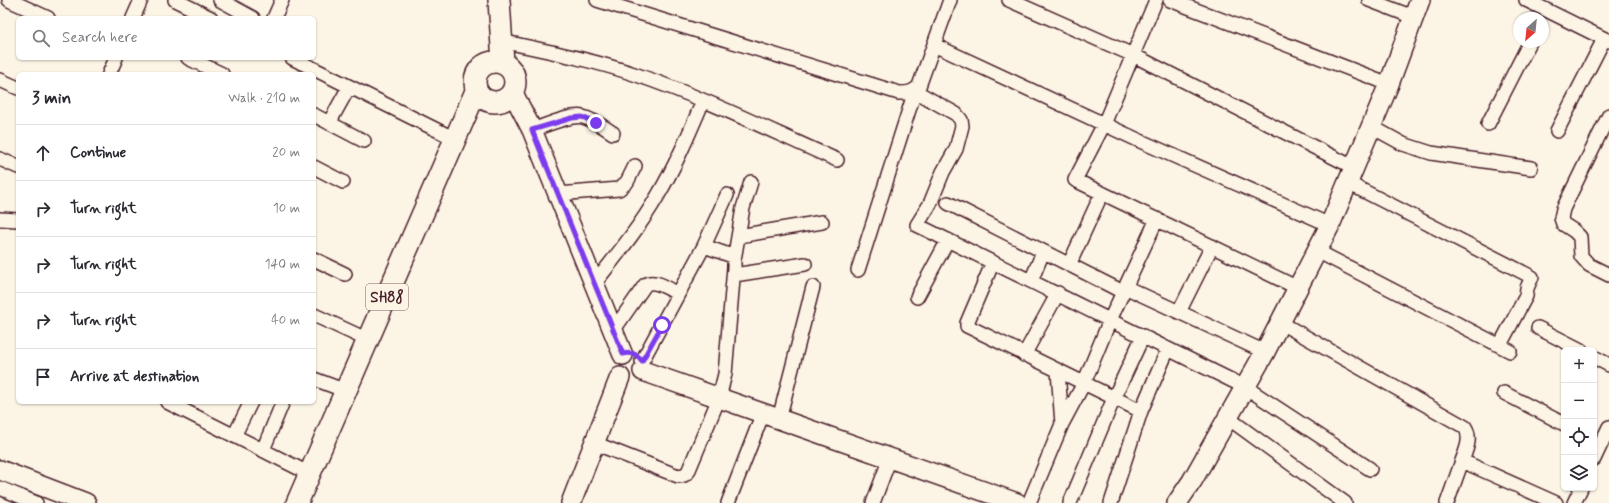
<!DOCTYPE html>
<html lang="en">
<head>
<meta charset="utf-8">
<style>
	:root { --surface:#fff; --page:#f2f2f3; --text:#2b2b33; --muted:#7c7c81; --line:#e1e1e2 }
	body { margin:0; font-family:Mynerve,sans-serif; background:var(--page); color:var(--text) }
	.controls { position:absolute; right:12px; bottom:12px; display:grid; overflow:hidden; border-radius:6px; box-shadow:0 1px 3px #0004 }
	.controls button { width:36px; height:36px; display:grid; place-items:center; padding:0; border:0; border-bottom:1px solid var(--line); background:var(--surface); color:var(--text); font:20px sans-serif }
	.compass { position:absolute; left:1513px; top:12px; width:36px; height:36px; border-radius:50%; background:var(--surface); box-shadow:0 1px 3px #0004; rotate:207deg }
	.stop { position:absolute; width:12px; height:12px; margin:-9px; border:3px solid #7c3aed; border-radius:50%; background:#fff }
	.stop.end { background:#7c3aed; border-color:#fff; box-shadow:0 1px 4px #0008 }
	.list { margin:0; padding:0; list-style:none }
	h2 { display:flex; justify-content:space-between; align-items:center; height:52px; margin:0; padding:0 16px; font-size:17px }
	h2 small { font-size:13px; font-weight:400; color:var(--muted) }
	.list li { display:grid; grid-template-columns:26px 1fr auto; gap:12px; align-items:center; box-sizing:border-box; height:56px; padding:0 16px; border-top:1px solid var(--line) }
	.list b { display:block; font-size:15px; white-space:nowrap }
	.list em { font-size:13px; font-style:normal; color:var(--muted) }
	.icon { flex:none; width:22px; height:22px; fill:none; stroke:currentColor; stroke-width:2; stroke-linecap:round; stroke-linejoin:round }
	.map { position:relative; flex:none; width:1609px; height:503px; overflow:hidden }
	.search { position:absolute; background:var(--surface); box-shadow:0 1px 3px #0004; left:16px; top:16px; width:300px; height:44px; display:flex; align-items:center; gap:10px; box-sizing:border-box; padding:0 14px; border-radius:6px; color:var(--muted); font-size:15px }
	.panel { position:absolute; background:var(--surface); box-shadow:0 1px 3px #0004; left:16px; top:72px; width:300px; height:332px; border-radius:6px }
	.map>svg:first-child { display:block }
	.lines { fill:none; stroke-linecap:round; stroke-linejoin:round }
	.street-casing { stroke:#4a1f2b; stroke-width:16 }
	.secondary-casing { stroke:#4a1f2b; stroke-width:22 }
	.primary-casing { stroke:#4a1f2b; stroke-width:24 }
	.street { stroke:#fcf5e5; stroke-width:13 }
	.secondary { stroke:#fcf5e5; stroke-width:19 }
	.primary { stroke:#fcf5e5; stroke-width:21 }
	.route { stroke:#7c3aed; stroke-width:5 }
	.labels { text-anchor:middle; stroke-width:4; stroke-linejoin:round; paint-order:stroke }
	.shield { fill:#fcf5e5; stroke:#7f5f63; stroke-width:1 }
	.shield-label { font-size:15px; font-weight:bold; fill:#4a1f2b }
</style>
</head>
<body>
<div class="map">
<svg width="1609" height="503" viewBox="0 0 1609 503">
	<rect width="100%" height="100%" fill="#fcf5e5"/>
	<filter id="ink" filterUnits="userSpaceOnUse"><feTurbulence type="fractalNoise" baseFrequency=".025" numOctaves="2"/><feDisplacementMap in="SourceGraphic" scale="8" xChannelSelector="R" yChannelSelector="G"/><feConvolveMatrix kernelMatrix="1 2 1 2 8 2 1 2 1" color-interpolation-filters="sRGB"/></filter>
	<g filter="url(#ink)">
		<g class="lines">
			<defs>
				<path id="street" d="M 9,0 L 48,18
					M 175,0 L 211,18
					M 220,0 L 253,18
					M 597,0 L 899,93 C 907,93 913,93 919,86 L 950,0
					M 1009,0 L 1133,55 L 1353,167
					M 1156,0 L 1104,124 L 1075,180 L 1298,288
					M 1170,0 L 1389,84
					M 1369,0 L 1413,17
					M 1526,0 L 1609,41
					M 133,18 L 141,0
					M 274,18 L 282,0
					M 501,41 C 547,51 593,60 637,75 C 705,98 771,131 837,160
					M 934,45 L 1138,140 L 1330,225
					M 188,58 L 222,74
					M 292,58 L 455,139
					M 109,74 L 116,58
					M 0,80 L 18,88
					M 314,115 L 364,141
					M 1609,115 L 1563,209 L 1561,218 L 1563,224 L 1574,231 L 1580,237 L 1581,256 L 1589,265 L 1609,275
					M 329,123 L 349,87
					M 1488,124 L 1530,42
					M 1372,127 L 1403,144 L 1431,153 L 1531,168
					M 532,130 C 545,126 570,114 583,117 C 594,120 604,127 613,133
					M 1557,131 L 1604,39
					M 0,159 L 18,167
					M 314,167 L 343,182
					M 1348,183 L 1532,277 L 1527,288 L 1526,296 L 1500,345
					M 558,194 L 619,189 L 627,182 L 635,166
					M 948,203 L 1123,292
					M 0,219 L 18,220
					M 739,236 L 822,222
					M 1317,251 L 1510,351
					M 314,259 L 345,274
					M 734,260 L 743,208 L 751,182
					M 993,262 L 967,323 L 967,326 L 1141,411
					M 1069,265 L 1102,193
					M 858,270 L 915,91 L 956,114 L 961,120 L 962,126 L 956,149 L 943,172 L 930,204 L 917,225 L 1245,387 L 1370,469
					M 734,275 L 805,264
					M 1031,281 L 1043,252
					M 594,284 C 616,256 639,228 657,197 C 675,167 689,134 703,101
					M 1125,287 L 1265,352
					M 917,297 L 948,240
					M 1179,312 L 1212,246
					M 314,315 L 368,340
					M 1281,323 L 1465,427 C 1472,438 1466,450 1462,461
					M 1538,328 L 1581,350
					M 613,331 L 645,285 C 654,278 669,289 678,294
					M 1024,355 L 1058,293
					M 1594,357 L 1609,365
					M 642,361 L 704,246 L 727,195
					M 1058,371 L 1062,424
					M 314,379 L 346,391
					M 1504,393 L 1564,424
					M 167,402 L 310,474
					M 1228,418 L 1345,503
					M 779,419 L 813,287
					M 234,436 L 251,402
					M 594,443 L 678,476 L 684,475 L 688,472 L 719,398 L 725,374 L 734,267 L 734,260 L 732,256 L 704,246
					M 263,450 L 282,404
					M 1594,459 L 1609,427
					M 0,488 L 36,503
					M 728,503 L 763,413
					M 873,503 L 890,458
					M 1029,503 L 1062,424 L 1084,383 L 1110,320 L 1157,219
					M 1070,503 L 1114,398 L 1143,336
					M 1111,503 L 1141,411 L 1168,349
					M 1447,503 L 1462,461 L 1556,503
					M 1574,503 L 1581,488"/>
				<path id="secondary" d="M 513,93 L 532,130 L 623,355
					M 643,371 L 1017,503
					M 0,470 L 86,503
					M 571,503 L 620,377
					M 1177,503 L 1192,481 L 1265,352 L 1330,225 L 1389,84 L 1420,0"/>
				<path id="primary" d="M 499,0 L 503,63
					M475 82a20 20 0 1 1 40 0a20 20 0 1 1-40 0Z
					M 297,503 L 476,91"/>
			</defs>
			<use href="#street" class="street-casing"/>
			<use href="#secondary" class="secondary-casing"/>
			<use href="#primary" class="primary-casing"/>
			<use href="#street" class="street"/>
			<use href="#secondary" class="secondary"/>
			<use href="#primary" class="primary"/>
		</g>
	</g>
	<g class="lines" filter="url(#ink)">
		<path class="route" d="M 596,123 L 582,117 L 572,118 L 532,130 L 623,354 C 631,352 638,354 642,361 L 662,325"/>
	</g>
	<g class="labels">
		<rect class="shield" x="366" y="284" width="42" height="26" rx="3"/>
		<g class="shield-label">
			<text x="387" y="302">SH88</text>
		</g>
	</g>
</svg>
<div class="controls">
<button>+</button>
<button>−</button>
<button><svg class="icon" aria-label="locate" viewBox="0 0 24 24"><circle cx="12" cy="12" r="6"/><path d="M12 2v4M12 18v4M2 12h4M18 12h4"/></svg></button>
<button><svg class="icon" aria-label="layers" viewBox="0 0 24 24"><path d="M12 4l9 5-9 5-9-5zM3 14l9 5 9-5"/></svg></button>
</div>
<svg class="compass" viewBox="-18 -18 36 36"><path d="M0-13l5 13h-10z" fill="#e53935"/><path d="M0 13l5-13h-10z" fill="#7c7c81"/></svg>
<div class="stop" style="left:662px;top:325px"></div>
<div class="stop end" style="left:596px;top:123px"></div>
<div class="search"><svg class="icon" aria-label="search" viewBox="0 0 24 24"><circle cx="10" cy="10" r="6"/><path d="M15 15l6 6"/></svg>Search here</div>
<section class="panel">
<h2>3 min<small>Walk · 210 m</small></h2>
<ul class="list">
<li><svg class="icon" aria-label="ahead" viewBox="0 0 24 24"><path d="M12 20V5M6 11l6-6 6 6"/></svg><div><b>Continue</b></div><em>20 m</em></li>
<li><svg class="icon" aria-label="right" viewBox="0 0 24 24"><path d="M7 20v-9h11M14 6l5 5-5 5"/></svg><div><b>Turn right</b></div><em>10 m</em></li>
<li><svg class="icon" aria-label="right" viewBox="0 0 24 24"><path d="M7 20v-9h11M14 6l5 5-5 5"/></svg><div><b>Turn right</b></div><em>140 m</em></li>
<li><svg class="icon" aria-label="right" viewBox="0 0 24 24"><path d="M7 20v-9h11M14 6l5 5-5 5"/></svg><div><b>Turn right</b></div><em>40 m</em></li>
<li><svg class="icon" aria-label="arrive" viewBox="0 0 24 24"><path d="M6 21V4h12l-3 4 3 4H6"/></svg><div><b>Arrive at destination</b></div></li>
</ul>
</section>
</div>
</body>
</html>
